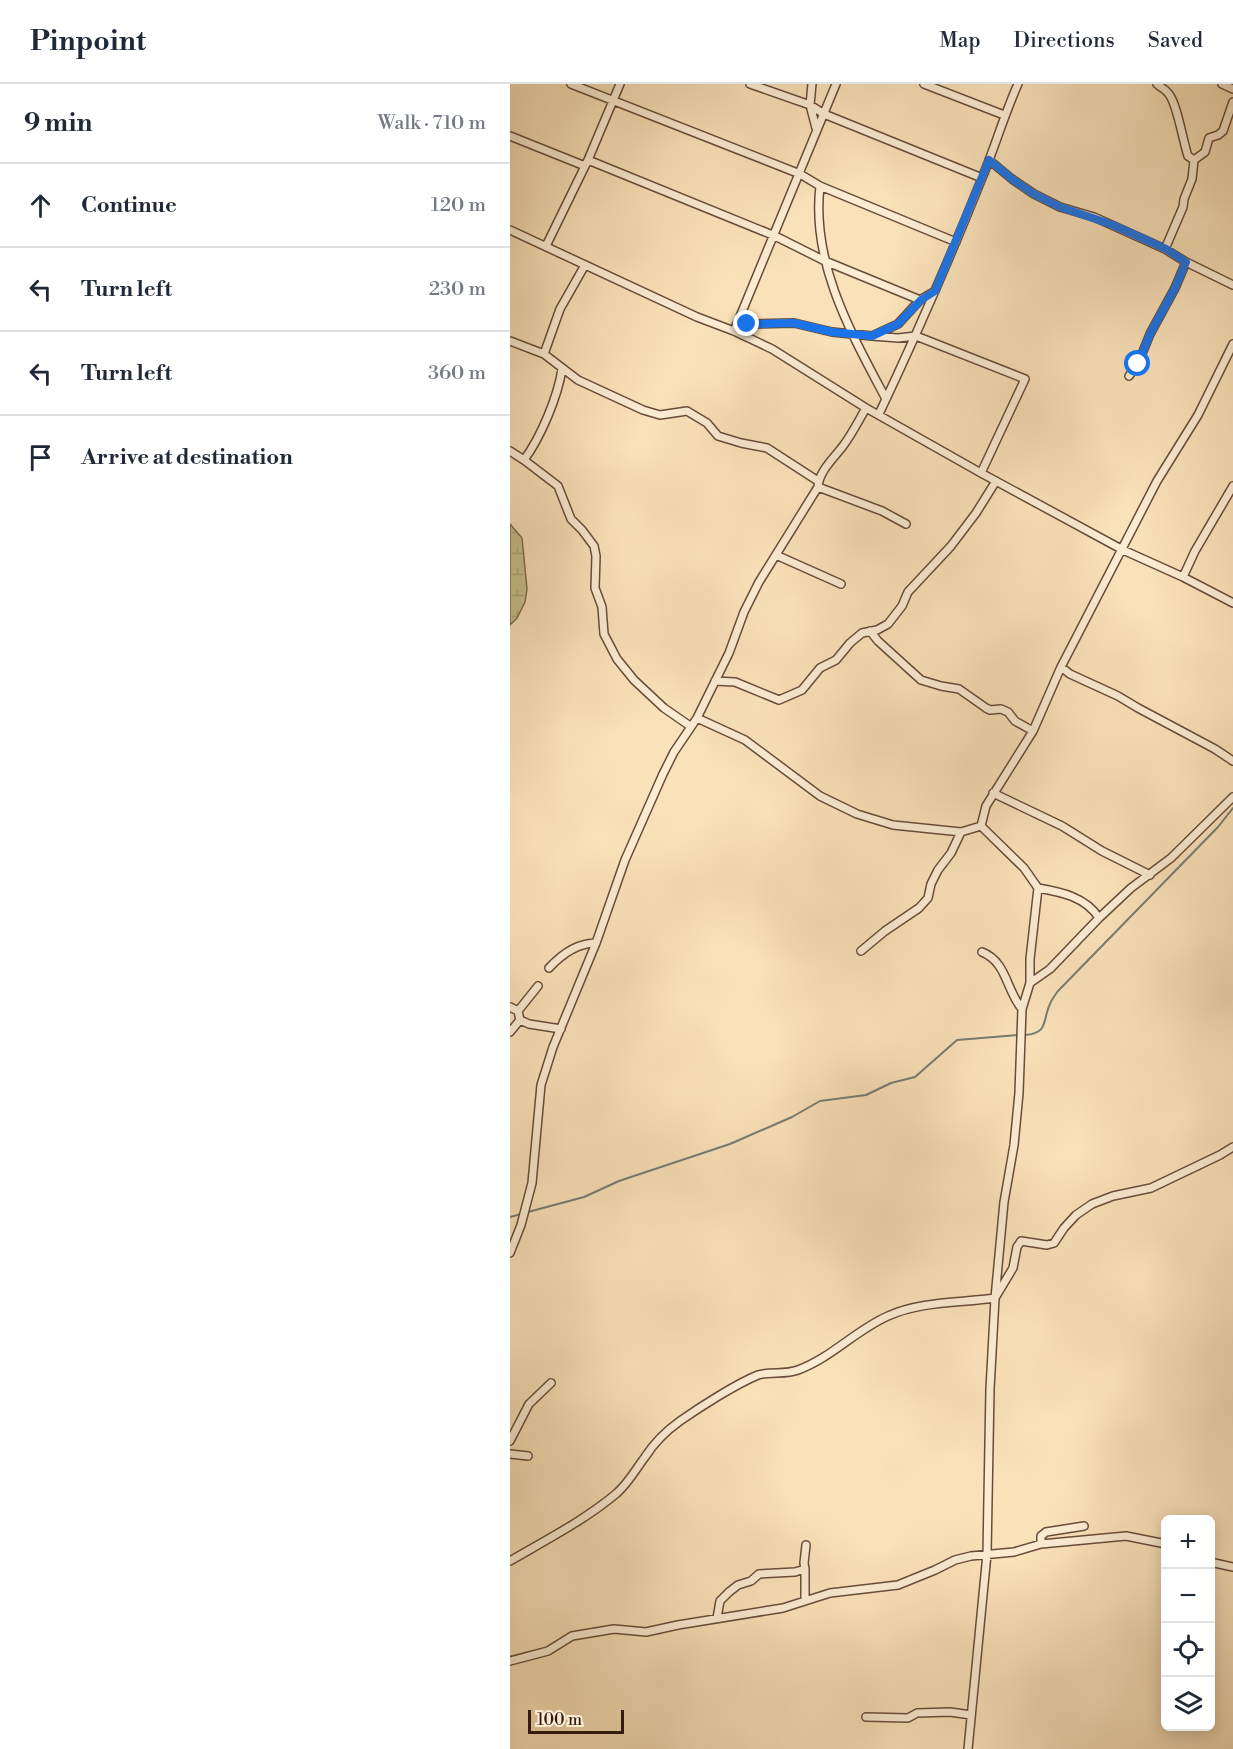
<!DOCTYPE html>
<html lang="en">
<head>
<meta charset="utf-8">
<style>
	:root { --surface:#fff; --page:#f2f2f3; --text:#1f2937; --muted:#747a83; --line:#e0e1e3 }
	body { margin:0; font-family:"Libre Bodoni",serif; background:var(--page); color:var(--text) }
	.controls { position:absolute; right:18px; bottom:18px; display:grid; overflow:hidden; border-radius:9px; box-shadow:0 3px 15px #0003 }
	.controls button { width:54px; height:54px; display:grid; place-items:center; padding:0; border:0; border-bottom:2px solid var(--line); background:var(--surface); color:var(--text); font:30px sans-serif }
	.scale { position:absolute; left:18px; bottom:15px; width:96px; box-sizing:border-box; padding-left:6px; border:3px solid #371b10; border-top:0; font-size:16px; line-height:21px; white-space:nowrap; color:#371b10; -webkit-text-stroke:4px #fbecd2; paint-order:stroke }
	.stop { position:absolute; width:18px; height:18px; margin:-14px; border:4px solid #1a73e8; border-radius:50%; background:#fff }
	.stop.end { background:#1a73e8; border-color:#fff; box-shadow:0 2px 6px #0008 }
	.list { margin:0; padding:0; list-style:none }
	h2 { display:flex; justify-content:space-between; align-items:center; height:78px; margin:0; padding:0 24px; font-size:26px }
	h2 small { font-size:20px; font-weight:400; color:var(--muted) }
	.list li { display:grid; grid-template-columns:39px 1fr auto; gap:18px; align-items:center; box-sizing:border-box; height:84px; padding:0 24px; border-top:2px solid var(--line) }
	.list b { display:block; font-size:22px; white-space:nowrap }
	.list em { font-size:20px; font-style:normal; color:var(--muted) }
	.icon { flex:none; width:33px; height:33px; fill:none; stroke:currentColor; stroke-width:2; stroke-linecap:round; stroke-linejoin:round }
	.map { position:relative; flex:none; width:723px; height:1665px; overflow:hidden }
	header { display:flex; align-items:center; gap:36px; box-sizing:border-box; height:84px; padding:0 30px; background:var(--surface); border-bottom:2px solid var(--line) }
	header strong { font-size:28px }
	nav { display:flex; gap:33px; margin-inline-start:auto; font-size:21px }
	main { display:flex }
	aside { flex:1; background:var(--surface) }
	.map>svg:first-child { display:block }
	.wetland { fill:url(#wetland-marsh); stroke:#7e6e4d; stroke-width:1.5 }
	.lines { fill:none; stroke-linecap:round; stroke-linejoin:round }
	.stream { stroke:#767c74; stroke-width:2 }
	.street-casing { stroke:#684c3a; stroke-width:10 }
	.street { stroke:#fbecd2; stroke-width:7 }
	.route { stroke:#1a73e8; stroke-width:8 }
</style>
</head>
<body>
<header>
<strong>Pinpoint</strong>
<nav><a>Map</a><a>Directions</a><a>Saved</a></nav>
</header>
<main>
<aside>
<h2>9 min<small>Walk · 710 m</small></h2>
<ul class="list">
<li><svg class="icon" aria-label="ahead" viewBox="0 0 24 24"><path d="M12 20V5M6 11l6-6 6 6"/></svg><div><b>Continue</b></div><em>120 m</em></li>
<li><svg class="icon" aria-label="left" viewBox="0 0 24 24"><path d="M17 20v-9H6M10 6l-5 5 5 5"/></svg><div><b>Turn left</b></div><em>230 m</em></li>
<li><svg class="icon" aria-label="left" viewBox="0 0 24 24"><path d="M17 20v-9H6M10 6l-5 5 5 5"/></svg><div><b>Turn left</b></div><em>360 m</em></li>
<li><svg class="icon" aria-label="arrive" viewBox="0 0 24 24"><path d="M6 21V4h12l-3 4 3 4H6"/></svg><div><b>Arrive at destination</b></div></li>
</ul>
</aside>
<div class="map">
<svg width="723" height="1665" viewBox="0 0 723 1665">
	<defs>
		<pattern id="wetland-marsh" width="20" height="14" patternUnits="userSpaceOnUse" patternTransform="scale(1.5)"><rect width="20" height="14" fill="#c6c08a"/><path d="M1 5h8M5 5V1M11 12h8M15 12V8" fill="none" stroke="#aba476"/></pattern>
	</defs>
	<rect width="100%" height="100%" fill="#f9e1b9"/>
	<filter id="stains"><feTurbulence type="fractalNoise" baseFrequency=".00333" numOctaves="4"/><feColorMatrix values="0 0 0 0 .2 0 0 0 0 .09 0 0 0 0 .02 0 0 0 .5 -.17"/></filter>
	<radialGradient id="worn" r=".72"><stop offset=".6" stop-color="#630" stop-opacity="0"/><stop offset="1" stop-color="#630" stop-opacity=".3"/></radialGradient>
	<path class="wetland" d="M 0,440 L 12,454 L 17,505 L 15,518 L 7,534 L 0,541 Z"/>
	<g class="lines">
		<path class="stream" d="M 515,951 C 539,949 532,937 540,920 C 542,915 545,911 548,907 L 708,743 L 723,724
			M 18,1128 L 74,1113 L 109,1097 L 220,1060 L 282,1033 L 310,1017 L 356,1011 L 381,999 L 405,993 L 447,956 L 509,951
			M 0,1133 L 11,1130"/>
		<defs>
			<path id="street" d="M 61,0 L 290,90 L 310,102 L 446,158
				M 240,0 L 300,21 L 314,30 L 472,94
				M 302,0 L 300,21 L 306,44
				M 414,0 L 494,31
				M 647,0 C 650,3 655,5 658,9 C 667,18 673,58 678,72 L 684,76
				M 712,0 L 723,5
				M 0,52 L 75,82
				M 78,76 L 265,152 L 315,177 L 410,216
				M 479,76 L 502,95 L 524,110 L 550,123 L 584,133 L 655,165 L 676,178 L 723,201
				M 310,102 C 301,179 341,249 376,315
				M 0,146 L 187,233 L 224,247 L 262,265 L 356,324 L 471,389 L 613,466 L 673,493 L 723,519
				M 36,162 L 78,76 L 110,0
				M 655,165 L 673,123 L 674,115 L 682,95 L 684,76 L 695,68 L 699,54 L 708,51 L 713,47 L 723,18
				M 224,247 L 326,0
				M 224,247 L 237,240 L 284,239 L 322,248 L 362,252 L 388,240 L 410,216 L 425,207
				M 362,252 L 388,254 L 406,252 L 515,295 L 471,389
				M 0,257 L 34,270 L 68,296 L 133,326 L 150,331 L 177,327 L 197,339 L 208,352 L 231,359 L 257,364 L 308,397
				M 34,270 L 50,225 L 75,181
				M 619,292 L 628,280 L 640,250 L 665,204 L 676,178
				M 369,330 C 406,252 440,174 472,94 C 485,63 494,31 508,0
				M 0,367 L 14,376 L 48,402 L 61,435 L 72,446 L 84,462 L 86,472 L 85,504 L 92,523 L 94,550 L 107,575 L 124,596 L 154,624 L 180,642
				M 14,376 C 31,353 48,312 52,285
				M 308,403 L 372,427 L 396,440
				M 266,471 L 331,500
				M 673,493 L 685,467 L 723,402
				M 360,547 L 368,557 L 411,596 L 431,602 L 449,605 L 476,624 L 480,626 L 491,625 L 498,628 L 505,637 L 523,647
				M 551,583 L 560,590 L 608,612 L 628,624 L 705,665 L 723,677
				M 205,597 L 225,598 L 269,616 L 292,606 L 310,584 L 326,576 L 340,559 L 352,549 L 367,546 L 378,540 L 392,522 L 398,508 L 441,462 L 466,429 L 486,397
				M 187,634 L 235,656 L 310,712 L 347,730 L 383,741 L 451,748 L 471,742
				M 483,709 L 552,742 L 592,767 L 640,791
				M 528,804 C 551,808 576,813 589,834
				M 351,867 L 375,847 L 409,824 L 418,814 L 421,800 L 428,786 L 441,769 L 451,748
				M 472,868 C 497,878 496,906 512,925
				M 39,884 C 51,871 67,859 86,859
				M 520,899 L 540,885 L 589,834 L 621,804 L 661,774 L 723,713
				M 0,923 L 8,927 L 10,936 L 19,940 L 51,945
				M 8,927 L 28,902
				M 0,948 L 10,936
				M 0,1169 L 11,1141 L 22,1099 L 31,1001 L 43,963 L 86,859 L 115,776 L 153,690 L 164,668 L 187,634 L 219,569 L 234,528 L 249,498 L 308,403 C 309,387 324,374 333,362 C 342,350 349,336 356,324
				M 0,1357 L 19,1320 L 41,1299
				M 0,1370 L 18,1372
				M 531,1460 L 531,1452 L 536,1448 L 574,1442
				M 0,1477 C 36,1456 75,1436 107,1409 C 119,1398 126,1385 135,1373 C 144,1359 156,1347 170,1337 C 190,1323 226,1300 248,1291 C 260,1287 275,1291 288,1286 C 321,1274 346,1246 378,1232 C 411,1217 450,1219 485,1214 L 503,1184 L 507,1163 L 511,1157 L 537,1161 L 544,1159 L 554,1144 L 566,1131 L 582,1120 L 603,1112 L 641,1104 L 710,1071 L 723,1063
				M 700,1478 L 723,1483
				M 295,1485 L 294,1479 L 296,1461
				M 207,1534 L 210,1517 L 219,1508 L 228,1501 L 241,1497 L 249,1490 L 285,1488 L 295,1485 L 295,1516
				M 0,1577 L 38,1567 L 62,1552 L 104,1545 L 136,1548 L 168,1541 L 273,1524 L 320,1509 L 388,1501 L 425,1486 L 445,1476 L 461,1472 L 504,1468 L 531,1460 L 616,1452 L 656,1460
				M 356,1633 L 398,1634 L 407,1629 L 440,1628 L 461,1631
				M 458,1665 L 477,1470 L 480,1305 L 485,1214 L 494,1118 L 504,1061 L 509,1009 L 512,925 L 520,899 L 520,875 L 528,804 L 514,784 L 471,742 L 476,722 L 523,647 L 551,583 L 647,397 L 688,331 L 723,260"/>
		</defs>
		<use href="#street" class="street-casing"/>
		<use href="#street" class="street"/>
	</g>
	<g class="lines">
		<path class="route" d="M 237,240 L 284,239 L 322,248 L 362,252 L 388,240 L 411,216 L 425,207 L 479,76 L 502,95 L 524,110 L 550,123 L 603,141 L 656,165 L 676,178 L 665,204 L 640,250 L 628,280"/>
	</g>
	<rect width="100%" height="100%" filter="url(#stains)"/>
	<rect width="100%" height="100%" fill="url(#worn)"/>
</svg>
<div class="controls">
<button>+</button>
<button>−</button>
<button><svg class="icon" aria-label="locate" viewBox="0 0 24 24"><circle cx="12" cy="12" r="6"/><path d="M12 2v4M12 18v4M2 12h4M18 12h4"/></svg></button>
<button><svg class="icon" aria-label="layers" viewBox="0 0 24 24"><path d="M12 4l9 5-9 5-9-5zM3 14l9 5 9-5"/></svg></button>
</div>
<div class="scale">100 m</div>
<div class="stop" style="left:628px;top:280px"></div>
<div class="stop end" style="left:237px;top:240px"></div>
</div>
</main>
</body>
</html>
